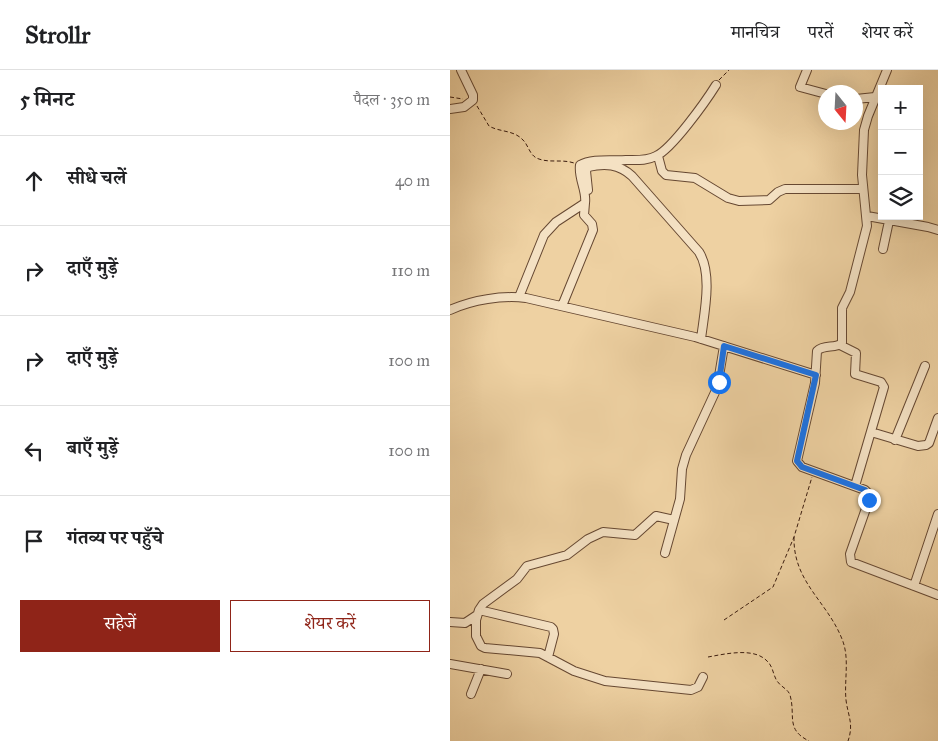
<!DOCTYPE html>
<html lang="hi">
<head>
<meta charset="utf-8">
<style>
	:root { --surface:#fff; --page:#f6f6f6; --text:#202124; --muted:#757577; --line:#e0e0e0; --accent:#8f2418 }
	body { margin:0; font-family:"IM FELL Great Primer","Noto Serif Devanagari",serif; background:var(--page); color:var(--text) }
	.controls { position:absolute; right:15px; top:15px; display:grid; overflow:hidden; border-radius:0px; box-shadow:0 5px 20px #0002 }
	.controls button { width:45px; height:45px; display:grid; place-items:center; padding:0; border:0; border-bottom:1px solid var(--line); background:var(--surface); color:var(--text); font:25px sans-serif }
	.compass { position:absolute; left:368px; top:15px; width:45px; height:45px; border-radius:50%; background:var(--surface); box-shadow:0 5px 20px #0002; rotate:162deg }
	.stop { position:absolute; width:15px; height:15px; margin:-11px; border:4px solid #1a73e8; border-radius:50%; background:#fff }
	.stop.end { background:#1a73e8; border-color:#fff; box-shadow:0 1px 5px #0008 }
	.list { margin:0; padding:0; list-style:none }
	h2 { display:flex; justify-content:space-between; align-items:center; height:65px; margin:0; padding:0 20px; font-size:21px }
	h2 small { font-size:16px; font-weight:400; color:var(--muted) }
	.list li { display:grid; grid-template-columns:32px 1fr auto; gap:15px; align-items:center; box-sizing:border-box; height:90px; padding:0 20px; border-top:1px solid var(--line) }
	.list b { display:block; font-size:19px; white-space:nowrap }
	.list em { font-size:16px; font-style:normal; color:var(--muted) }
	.actions { display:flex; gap:10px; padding:15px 20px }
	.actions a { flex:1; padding:11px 0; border:1px solid var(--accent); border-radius:0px; text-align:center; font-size:18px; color:var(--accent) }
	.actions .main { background:var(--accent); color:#fff }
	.icon { flex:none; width:28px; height:28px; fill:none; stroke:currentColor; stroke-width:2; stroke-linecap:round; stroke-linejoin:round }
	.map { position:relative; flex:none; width:488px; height:671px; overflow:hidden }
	header { display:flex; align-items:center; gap:30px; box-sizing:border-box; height:70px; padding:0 25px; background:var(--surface); border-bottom:1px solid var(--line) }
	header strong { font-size:24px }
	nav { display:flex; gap:28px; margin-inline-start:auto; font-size:18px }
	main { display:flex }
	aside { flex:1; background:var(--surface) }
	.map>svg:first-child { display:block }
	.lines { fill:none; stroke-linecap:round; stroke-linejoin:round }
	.minor-casing { stroke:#664832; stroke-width:10 }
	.path { stroke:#391a0d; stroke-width:1; stroke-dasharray:4 2.5; stroke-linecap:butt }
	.minor { stroke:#f4e1c3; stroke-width:8 }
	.route { stroke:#1a73e8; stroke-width:6 }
</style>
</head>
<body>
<header>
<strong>Strollr</strong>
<nav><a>मानचित्र</a><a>परतें</a><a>शेयर करें</a></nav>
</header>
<main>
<aside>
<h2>5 मिनट<small>पैदल · 350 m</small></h2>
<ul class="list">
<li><svg class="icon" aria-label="ahead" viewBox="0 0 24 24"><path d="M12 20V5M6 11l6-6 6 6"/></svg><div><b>सीधे चलें</b></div><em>40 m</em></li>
<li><svg class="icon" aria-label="right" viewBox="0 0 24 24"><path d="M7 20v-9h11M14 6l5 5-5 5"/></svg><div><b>दाएँ मुड़ें</b></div><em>110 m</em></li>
<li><svg class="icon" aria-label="right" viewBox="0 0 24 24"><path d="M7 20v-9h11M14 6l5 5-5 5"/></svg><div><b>दाएँ मुड़ें</b></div><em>100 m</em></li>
<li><svg class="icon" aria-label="left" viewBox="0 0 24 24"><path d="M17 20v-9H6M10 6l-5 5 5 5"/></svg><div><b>बाएँ मुड़ें</b></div><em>100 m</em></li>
<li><svg class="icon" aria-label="arrive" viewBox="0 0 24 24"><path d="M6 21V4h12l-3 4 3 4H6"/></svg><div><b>गंतव्य पर पहुँचे</b></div></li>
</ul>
<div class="actions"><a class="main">सहेजें</a><a>शेयर करें</a></div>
</aside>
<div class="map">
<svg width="488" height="671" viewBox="0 0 488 671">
	<rect width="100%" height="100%" fill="#eed1a2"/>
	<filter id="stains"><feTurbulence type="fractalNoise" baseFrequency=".004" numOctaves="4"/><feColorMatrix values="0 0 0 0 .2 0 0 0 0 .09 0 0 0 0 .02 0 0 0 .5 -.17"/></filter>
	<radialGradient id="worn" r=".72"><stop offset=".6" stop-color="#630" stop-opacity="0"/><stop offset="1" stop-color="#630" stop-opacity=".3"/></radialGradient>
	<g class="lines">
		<defs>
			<path id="minor" d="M 357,0 L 350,17 L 376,24
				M 437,0 L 418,46 L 414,60 L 412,105 L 417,156 L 400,222 L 392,238 L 392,273 C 385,279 374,274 367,281 L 365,313 L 347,391 L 352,397 L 415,420 L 418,423 L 419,430 L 400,484 L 401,492 L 488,525
				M 406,29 L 425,27
				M 0,39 L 14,37 L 23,30 L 23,25 L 11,0
				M 208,86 L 212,101 L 216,105 L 245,108 L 278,128 L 289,131 L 319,130 L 328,122 L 335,119 L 413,119
				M 138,120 L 136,101 L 138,97 C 155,93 169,94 182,106 L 249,182 C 263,204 254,244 251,269
				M 417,146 L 478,157 L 488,160
				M 433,179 L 439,151
				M 69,227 L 94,165 L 106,152 L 135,133 C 137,121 128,108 130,95 C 142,88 162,91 176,90 C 186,90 197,91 206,86 C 222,79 256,31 266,15
				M 112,236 L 143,160 L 142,154 L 134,145 L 135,133
				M 0,240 C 22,230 52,225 76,228 L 245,267 L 366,305
				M 390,275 L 406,283 L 405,304 L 431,312 L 434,317 L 405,416
				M 421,362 L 468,376 L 476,375 L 479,373 L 488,348
				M 445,370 L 475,296
				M 224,450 L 206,446 L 185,465 L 153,462 L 138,469 L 117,485 L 77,496 L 67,509 L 33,534 L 29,540 L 26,550 L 26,566 L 31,576 L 35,578 L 90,583 L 124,601 L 155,611 L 241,620 L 248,617 L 253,607
				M 215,483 L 230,429 L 232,399 L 236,385 L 267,318 L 274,276
				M 464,516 L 488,444
				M 29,540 L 101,557 L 103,559 L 104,564 L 98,587
				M 0,552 L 15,553 L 27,545
				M 0,594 L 57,604
				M 21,624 L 31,599"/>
		</defs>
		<use href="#minor" class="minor-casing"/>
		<path class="path" d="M 269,10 L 279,0
			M 0,27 L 13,29
			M 27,36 L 39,56 C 49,62 63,60 72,69 C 79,75 79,86 89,89 C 100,93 112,89 124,93
			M 344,467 C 343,512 377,531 392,569 C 400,588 394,610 396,630 C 398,646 404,654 398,671
			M 274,550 L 323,517 L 344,467 L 362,407
			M 258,587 C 275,584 304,577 317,591 C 323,596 323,605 327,611 C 331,617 338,619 340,625 C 346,646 335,659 359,671"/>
		<use href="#minor" class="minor"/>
	</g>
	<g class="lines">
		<path class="route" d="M 269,312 L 274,276 L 366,305 L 347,391 L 352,397 L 415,420 L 418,423 L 419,430"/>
	</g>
	<rect width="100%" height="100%" filter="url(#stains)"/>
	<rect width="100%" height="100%" fill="url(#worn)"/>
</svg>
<div class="controls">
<button>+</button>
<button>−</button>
<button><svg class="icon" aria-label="layers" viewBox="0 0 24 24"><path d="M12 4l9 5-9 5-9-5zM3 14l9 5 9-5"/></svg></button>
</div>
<svg class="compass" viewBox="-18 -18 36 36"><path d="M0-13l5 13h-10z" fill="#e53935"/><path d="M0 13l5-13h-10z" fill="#757577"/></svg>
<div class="stop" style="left:269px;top:312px"></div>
<div class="stop end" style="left:419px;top:430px"></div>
</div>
</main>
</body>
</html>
